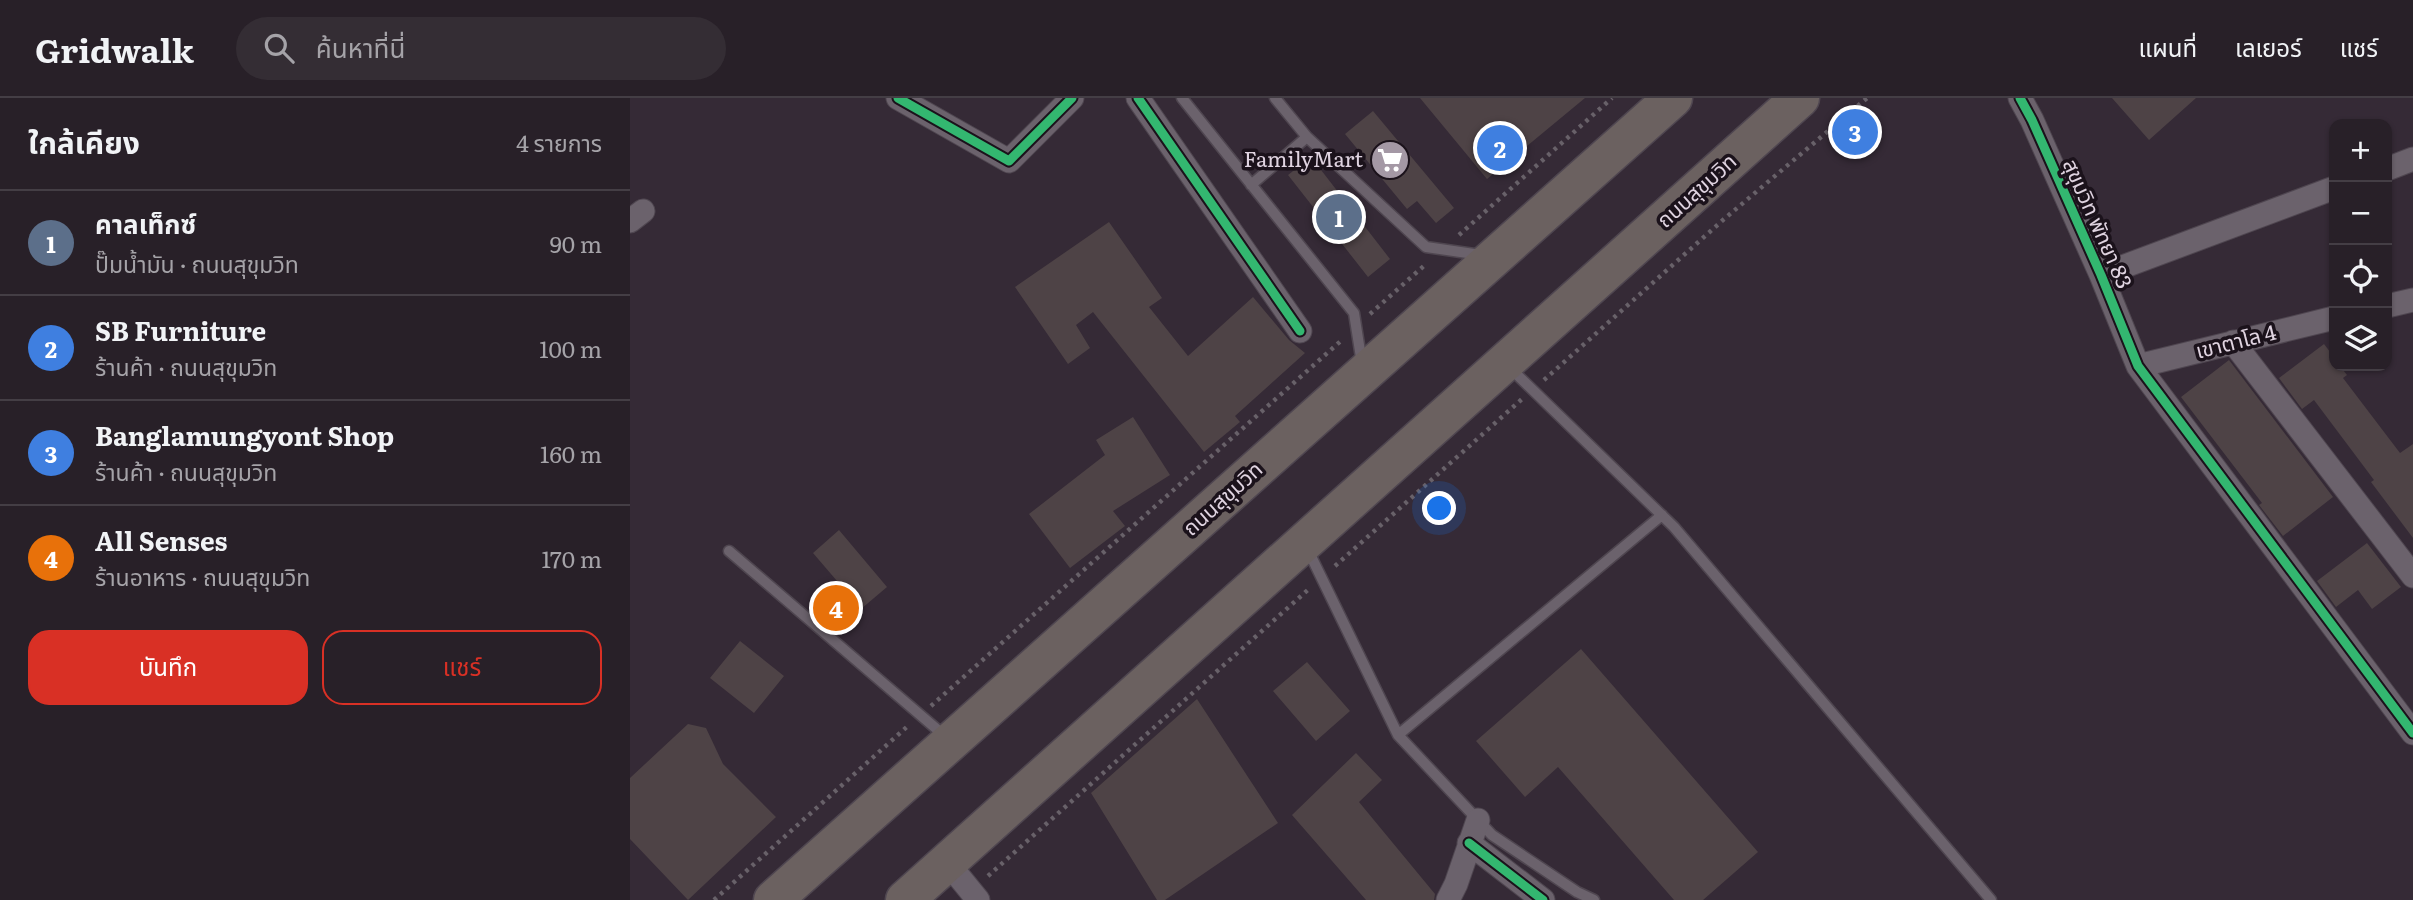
<!DOCTYPE html>
<html lang="th">
<head>
<meta charset="utf-8">
<style>
	:root { --surface:#282028; --page:#342d34; --text:#f1f3f6; --muted:#a5a3a8; --line:#443e45; --accent:#d93025 }
	body { margin:0; font-family:Literata,"Noto Sans Thai",serif; background:var(--page); color:var(--text) }
	.controls { position:absolute; right:21px; top:21px; display:grid; overflow:hidden; border-radius:14px; box-shadow:0 2px 5px #0004 }
	.controls button { width:63px; height:63px; display:grid; place-items:center; padding:0; border:0; border-bottom:2px solid var(--line); background:var(--surface); color:var(--text); font:35px sans-serif }
	.you { position:absolute; left:810px; top:411px; width:24px; height:24px; margin:-18px; border:5px solid #fff; border-radius:50%; background:#1a73e8; box-shadow:0 0 0 10px #1a73e833 }
	.badge { display:grid; place-items:center; width:46px; height:46px; border-radius:50%; background:var(--accent); color:#fff; font-size:23px; font-weight:700 }
	.pin { position:absolute; translate:-50% -50%; border:4px solid #fff; box-shadow:0 2px 7px #0006 }
	.list { margin:0; padding:0; list-style:none }
	h2 { display:flex; justify-content:space-between; align-items:center; height:91px; margin:0; padding:0 28px; font-size:30px }
	h2 small { font-size:23px; font-weight:400; color:var(--muted) }
	.list li { display:grid; grid-template-columns:46px 1fr auto; gap:21px; align-items:center; box-sizing:border-box; height:105px; padding:0 28px; border-top:2px solid var(--line) }
	.list b { display:block; font-size:26px; white-space:nowrap }
	.list p { margin:0; font-size:23px; white-space:nowrap; color:var(--muted) }
	.list em { font-size:23px; font-style:normal; color:var(--muted) }
	.actions { display:flex; gap:14px; padding:21px 28px }
	.actions a { flex:1; padding:16px 0; border:2px solid var(--accent); border-radius:21px; text-align:center; font-size:24px; color:var(--accent) }
	.actions .main { background:var(--accent); color:#fff }
	.icon { flex:none; width:38px; height:38px; fill:none; stroke:currentColor; stroke-width:2; stroke-linecap:round; stroke-linejoin:round }
	.map { position:relative; flex:none; width:1783px; height:802px; overflow:hidden }
	header { display:flex; align-items:center; gap:42px; box-sizing:border-box; height:98px; padding:0 35px; background:var(--surface); border-bottom:2px solid var(--line) }
	header strong { font-size:33px }
	nav { display:flex; gap:38px; margin-inline-start:auto; font-size:24px }
	.search { width:490px; height:63px; background:var(--page); display:flex; align-items:center; gap:18px; box-sizing:border-box; padding:0 24px; border-radius:38px; color:var(--muted); font-size:26px }
	main { display:flex }
	aside { flex:1; background:var(--surface) }
	.map>svg:first-child { display:block }
	.building { fill:#4e4346 }
	.lines { fill:none; stroke-linecap:round; stroke-linejoin:round }
	.lane-casing { stroke:#4f4650; stroke-width:13 }
	.street-casing { stroke:#4f4650; stroke-width:25 }
	.highway-casing { stroke:#4f4650; stroke-width:41 }
	.path { stroke:#686169; stroke-width:4.5; stroke-dasharray:3.5 5; stroke-linecap:butt }
	.lane { stroke:#6b626c; stroke-width:10 }
	.street { stroke:#6b626c; stroke-width:23 }
	.highway { stroke:#6b6160; stroke-width:38 }
	.cycleway-casing { stroke:#1b121b; stroke-width:13 }
	.cycleway { stroke:#33b770; stroke-width:9 }
	.labels { text-anchor:middle; stroke-width:7; stroke-linejoin:round; paint-order:stroke }
	.poi-label { font-size:21px; fill:#e0d4e1; stroke:#1b121b; text-anchor:end }
	.street-label { font-size:21px; fill:#e0d4e1; stroke:#1b121b }
</style>
</head>
<body>
<header>
<strong>Gridwalk</strong>
<div class="search"><svg class="icon" aria-label="search" viewBox="0 0 24 24"><circle cx="10" cy="10" r="6"/><path d="M15 15l6 6"/></svg>ค้นหาที่นี่</div>
<nav><a>แผนที่</a><a>เลเยอร์</a><a>แชร์</a></nav>
</header>
<main>
<aside>
<h2>ใกล้เคียง<small>4 รายการ</small></h2>
<ul class="list">
<li><span class="badge" style="background:#5c6f8a">1</span><div><b>คาลเท็กซ์</b><p>ปั๊มน้ำมัน · ถนนสุขุมวิท</p></div><em>90 m</em></li>
<li><span class="badge" style="background:#3f7fe0">2</span><div><b>SB Furniture</b><p>ร้านค้า · ถนนสุขุมวิท</p></div><em>100 m</em></li>
<li><span class="badge" style="background:#3f7fe0">3</span><div><b>Banglamungyont Shop</b><p>ร้านค้า · ถนนสุขุมวิท</p></div><em>160 m</em></li>
<li><span class="badge" style="background:#e8710a">4</span><div><b>All Senses</b><p>ร้านอาหาร · ถนนสุขุมวิท</p></div><em>170 m</em></li>
</ul>
<div class="actions"><a class="main">บันทึก</a><a>แชร์</a></div>
</aside>
<div class="map">
<svg width="1783" height="802" viewBox="0 0 1783 802">
	<rect width="100%" height="100%" fill="#352a36"/>
	<path class="building" d="M 790,0 L 955,0 L 857,81 Z
		M 1482,0 L 1566,0 L 1519,42 Z
		M 743,13 L 824,110 L 806,125 L 787,103 L 777,111 L 715,36 Z
		M 681,59 L 760,161 L 738,179 L 658,77 Z
		M 479,124 L 532,200 L 519,209 L 558,258 L 623,199 L 659,242 L 675,255 L 605,318 L 610,324 L 574,354 L 463,214 L 446,227 L 460,250 L 438,266 L 385,189 Z
		M 1694,246 L 1704,259 L 1704,268 L 1710,268 L 1717,277 L 1713,280 L 1770,355 L 1783,346 L 1783,440 L 1741,384 L 1744,382 L 1684,302 L 1672,311 L 1649,280 Z
		M 1599,262 L 1703,399 L 1653,438 L 1629,407 L 1632,405 L 1551,299 Z
		M 503,319 L 540,377 L 483,413 L 495,428 L 440,470 L 399,416 L 475,357 L 466,342 Z
		M 209,432 L 257,489 L 231,511 L 183,455 Z
		M 1737,445 L 1771,489 L 1742,511 L 1728,492 L 1706,509 L 1687,483 Z
		M 110,543 L 154,578 L 124,615 L 80,580 Z
		M 951,551 L 1128,754 L 1073,802 L 1044,802 L 928,669 L 895,699 L 846,643 Z
		M 677,564 L 720,613 L 686,643 L 643,593 Z
		M 567,601 L 648,725 L 535,802 L 527,802 L 461,695 Z
		M 58,626 L 76,630 L 93,666 L 146,719 L 58,802 L 0,741 L 0,680 Z
		M 726,655 L 752,682 L 729,704 L 805,796 L 804,802 L 736,802 L 662,717 Z"/>
	<g class="lines">
		<defs>
			<path id="lane" d="M 552,0 L 724,215 L 732,266
				M 645,0 L 677,39
				M 621,87 L 677,39 L 796,149 L 851,157
				M 879,269 L 1044,429 L 1361,802
				M 677,450 L 768,637 L 862,737 L 947,794 L 964,802
				M 99,453 L 316,639
				M 768,637 L 1032,417"/>
			<path id="street" d="M 268,0 L 379,63 L 442,0
				M 508,0 L 670,233
				M 1390,0 L 1402,22 L 1471,177 L 1508,268 L 1783,635
				M 1757,71 L 1783,61
				M 0,123 L 13,113
				M 1471,177 L 1704,90
				M 1757,208 L 1783,202
				M 1603,244 L 1783,478
				M 1508,268 L 1704,220
				M 839,745 L 913,802
				M 317,764 L 348,802
				M 818,802 L 826,786 L 848,722"/>
			<path id="highway" d="M 143,802 L 1043,0
				M 275,802 L 1170,0"/>
		</defs>
		<use href="#lane" class="lane-casing"/>
		<use href="#street" class="street-casing"/>
		<use href="#highway" class="highway-casing"/>
		<path class="path" d="M 829,137 L 982,0
			M 740,216 L 796,166
			M 914,282 L 1093,122 L 1237,0
			M 705,468 L 892,301
			M 301,608 L 713,241
			M 358,778 L 680,490
			M 84,802 L 279,627"/>
		<use href="#lane" class="lane"/>
		<use href="#street" class="street"/>
		<use href="#highway" class="highway"/>
		<defs>
			<path id="cycleway" d="M 268,0 L 379,63 L 442,0
				M 508,0 L 670,233
				M 1390,0 L 1402,22 L 1471,177 L 1508,268 L 1783,635
				M 839,745 L 913,802"/>
		</defs>
		<use href="#cycleway" class="cycleway-casing"/>
		<use href="#cycleway" class="cycleway"/>
	</g>
	<defs>
		<symbol id="supermarket-disc" viewBox="-11 -11 22 22"><circle r="9.5" fill="#a498a5" stroke="#1b121b"/><path d="M-6-5.5h2.5l.6 2H6L4.5 2H-2.5L-4.4-4H-6ZM-1.5 3.2a1.3 1.3 0 1 0 .1 0ZM3 3.2a1.3 1.3 0 1 0 .1 0Z" fill="#fff"/></symbol>
	</defs>
	<g fill-rule="evenodd">
		<use href="#supermarket-disc" x="738" y="40" width="44" height="44"/>
	</g>
	<g class="labels">
		<g class="poi-label">
			<text x="733" y="69">FamilyMart</text>
		</g>
		<g class="street-label">
			<text transform="translate(1067 93) rotate(-42)" y="7">ถนนสุขุมวิท</text>
			<text transform="translate(1467 126) rotate(66)" y="7">สุขุมวิท พัทยา 83</text>
			<text transform="translate(1606 244) rotate(-14)" y="7">เขาตาโล 4</text>
			<text transform="translate(593 401) rotate(-42)" y="7">ถนนสุขุมวิท</text>
		</g>
	</g>
</svg>
<div class="controls">
<button>+</button>
<button>−</button>
<button><svg class="icon" aria-label="locate" viewBox="0 0 24 24"><circle cx="12" cy="12" r="6"/><path d="M12 2v4M12 18v4M2 12h4M18 12h4"/></svg></button>
<button><svg class="icon" aria-label="layers" viewBox="0 0 24 24"><path d="M12 4l9 5-9 5-9-5zM3 14l9 5 9-5"/></svg></button>
</div>
<div class="you"></div>
<div class="pin badge" style="left:709px;top:119px;background:#5c6f8a">1</div>
<div class="pin badge" style="left:870px;top:50px;background:#3f7fe0">2</div>
<div class="pin badge" style="left:1225px;top:34px;background:#3f7fe0">3</div>
<div class="pin badge" style="left:206px;top:510px;background:#e8710a">4</div>
</div>
</main>
</body>
</html>
